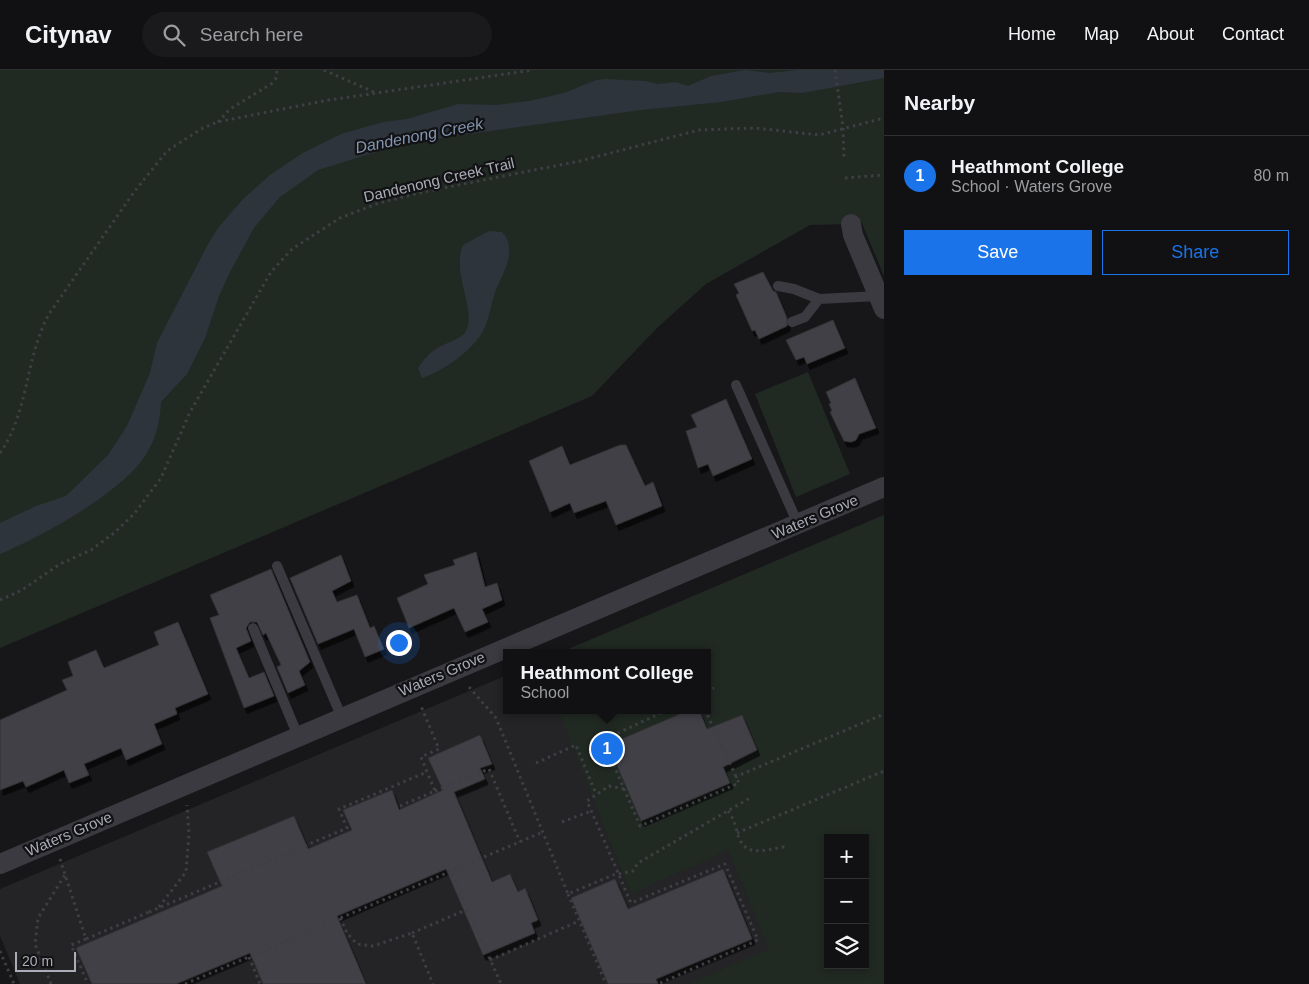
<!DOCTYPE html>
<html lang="en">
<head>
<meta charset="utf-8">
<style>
	:root { --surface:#111113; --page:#1a1a1c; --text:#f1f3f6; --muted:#9c9da0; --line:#303133; --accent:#1a73e8 }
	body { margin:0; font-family:Helvetica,sans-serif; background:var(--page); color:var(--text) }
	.controls { position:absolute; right:15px; bottom:15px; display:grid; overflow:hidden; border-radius:0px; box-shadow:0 2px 8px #0003 }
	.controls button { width:45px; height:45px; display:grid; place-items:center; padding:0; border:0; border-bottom:1px solid var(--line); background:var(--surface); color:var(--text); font:25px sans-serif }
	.scale { position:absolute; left:15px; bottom:12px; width:61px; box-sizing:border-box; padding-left:5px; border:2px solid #aaacb8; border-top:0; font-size:14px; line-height:18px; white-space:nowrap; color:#aaacb8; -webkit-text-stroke:4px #121214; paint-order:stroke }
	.you { position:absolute; left:398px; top:572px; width:18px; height:18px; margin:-12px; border:4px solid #fff; border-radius:50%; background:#1a73e8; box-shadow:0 0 0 8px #1a73e833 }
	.badge { display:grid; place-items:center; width:32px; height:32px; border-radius:50%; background:var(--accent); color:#fff; font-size:16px; font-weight:700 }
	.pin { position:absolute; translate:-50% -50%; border:2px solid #fff; box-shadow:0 1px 5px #0006 }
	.popup { position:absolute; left:503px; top:579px; width:208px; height:65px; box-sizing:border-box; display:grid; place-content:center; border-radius:0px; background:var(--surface); filter:drop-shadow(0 1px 4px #0005); font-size:16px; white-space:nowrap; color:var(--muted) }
	.popup b { font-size:19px; color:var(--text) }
	.popup::after { content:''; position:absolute; left:50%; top:100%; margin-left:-10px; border:10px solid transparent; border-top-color:var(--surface) }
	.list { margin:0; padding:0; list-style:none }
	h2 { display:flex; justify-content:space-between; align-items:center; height:65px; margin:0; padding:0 20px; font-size:21px }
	h2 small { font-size:16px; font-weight:400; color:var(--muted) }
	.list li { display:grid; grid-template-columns:32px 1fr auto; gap:15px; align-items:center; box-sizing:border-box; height:80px; padding:0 20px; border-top:1px solid var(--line) }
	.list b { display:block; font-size:19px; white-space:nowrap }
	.list p { margin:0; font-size:16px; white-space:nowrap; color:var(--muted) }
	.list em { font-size:16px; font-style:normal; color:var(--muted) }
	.actions { display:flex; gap:10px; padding:15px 20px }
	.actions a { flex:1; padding:11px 0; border:1px solid var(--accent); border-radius:0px; text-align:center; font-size:18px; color:var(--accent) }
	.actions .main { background:var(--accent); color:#fff }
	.icon { flex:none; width:28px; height:28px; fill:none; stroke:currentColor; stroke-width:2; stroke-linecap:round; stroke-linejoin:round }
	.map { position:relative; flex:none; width:884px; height:914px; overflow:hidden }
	header { display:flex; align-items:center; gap:30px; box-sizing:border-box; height:70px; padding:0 25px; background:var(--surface); border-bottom:1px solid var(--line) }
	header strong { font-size:24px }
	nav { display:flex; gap:28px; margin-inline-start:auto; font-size:18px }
	.search { width:350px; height:45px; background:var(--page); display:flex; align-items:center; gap:12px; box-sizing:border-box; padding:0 18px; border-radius:28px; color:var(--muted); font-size:19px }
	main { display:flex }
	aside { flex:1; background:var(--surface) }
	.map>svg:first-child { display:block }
	.built { fill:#242326; fill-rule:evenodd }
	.green { fill:#212923; fill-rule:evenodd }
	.water { fill:#2e343c }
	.building { fill:#424146; stroke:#323135; filter:url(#shadow) }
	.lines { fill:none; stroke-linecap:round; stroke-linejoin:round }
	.path { stroke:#3e3f45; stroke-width:3; stroke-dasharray:2.5 4; stroke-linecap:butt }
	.lane { stroke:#3a3a40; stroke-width:10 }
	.street { stroke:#3a3a40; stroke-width:20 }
	.labels { text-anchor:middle; stroke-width:4.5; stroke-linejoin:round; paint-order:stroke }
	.street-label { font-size:15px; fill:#aaacb8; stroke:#121214 }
	.water-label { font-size:16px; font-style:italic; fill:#8395b1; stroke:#121214 }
</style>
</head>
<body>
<header>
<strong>Citynav</strong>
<div class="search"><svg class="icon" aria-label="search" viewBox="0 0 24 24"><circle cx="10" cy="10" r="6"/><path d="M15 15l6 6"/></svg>Search here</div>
<nav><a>Home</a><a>Map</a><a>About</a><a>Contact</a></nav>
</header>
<main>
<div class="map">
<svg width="884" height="914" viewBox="0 0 884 914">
	<defs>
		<filter id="shadow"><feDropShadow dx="3" dy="5.5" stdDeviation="0" flood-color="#0009"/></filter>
	</defs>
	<rect width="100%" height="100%" fill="#171719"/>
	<path class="built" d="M 884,445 L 884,914 L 20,914 L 0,866 L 0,819 L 507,605 L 507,640 L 707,640 L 707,583 L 559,583 ZM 828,768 L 865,768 L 865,895 L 828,895 Z"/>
	<path class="green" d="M 0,0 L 884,0 L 884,206 L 861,151 L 851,154 L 810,155 L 706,214 L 657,258 L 592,326 L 0,578 Z
		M 808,302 L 850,404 L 796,427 L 755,324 Z
		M 884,445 L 884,914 L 688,914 L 769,879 L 728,780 L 631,824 L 558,640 L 707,640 L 707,583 L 559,583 ZM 828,768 L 865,768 L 865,895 L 828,895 Z"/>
	<path class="water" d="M 745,0 L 770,3 L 798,0 L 884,0 L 884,8 L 802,23 L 779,22 L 721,32 L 641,40 L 448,67 L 392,77 L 318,100 L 280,127 L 254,158 L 230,202 L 219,226 L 205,268 L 187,304 L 161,332 C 160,352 156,369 145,386 C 121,423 41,467 0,484 L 0,453 L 36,436 L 66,426 L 108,385 L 127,356 L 150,303 L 157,273 L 207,176 L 218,158 L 243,129 L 270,105 L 301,84 L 341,64 L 383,52 L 407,49 L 458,34 L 496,35 L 529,31 L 564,23 L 596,10 L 605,9 L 645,11 L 658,14 L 676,12 L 688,16 L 711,6 Z
		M 489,161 L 502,162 C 519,180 502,204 495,222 C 490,237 489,253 480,266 C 466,285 444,300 422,308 L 418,298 C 423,291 428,284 436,279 C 444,273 461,270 466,261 C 477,240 451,203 463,175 Z"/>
	<path class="building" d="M 763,202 L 773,221 L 776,222 L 787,248 L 787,256 L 759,269 L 755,260 L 752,261 L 736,225 L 739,223 L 734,214 Z
		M 833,250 L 845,278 L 807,294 L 804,287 L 796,290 L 786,270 Z
		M 855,308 L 876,358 L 859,364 L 856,370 L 851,372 L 844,371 L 830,342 L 832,341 L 829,334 L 831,333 L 826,322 Z
		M 726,329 L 752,389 L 713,406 L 708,394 L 698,398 L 686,361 L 697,357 L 691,345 Z
		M 620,375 L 626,375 L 645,416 L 653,412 L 662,436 L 616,455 L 606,431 L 574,443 L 570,433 L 550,442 L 529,391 L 562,376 L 570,395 Z
		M 476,482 L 485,517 L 497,513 L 502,530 L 482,539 L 488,552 L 465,562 L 454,538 L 409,558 L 397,528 L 428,514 L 424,505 L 455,495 L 453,490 Z
		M 341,485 L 351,511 L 332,521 L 337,532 L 357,525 L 370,558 L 374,556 L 384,579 L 365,587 L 354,559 L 318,574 L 290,508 Z
		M 271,499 L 310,592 L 299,601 L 305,615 L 288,623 L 277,597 L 281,595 L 266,563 L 263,565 L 257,552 L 250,552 L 246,558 L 251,571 L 236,578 L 249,608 L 264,602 L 274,626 L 244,638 L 210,548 L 219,545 L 210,525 Z
		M 178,552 L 208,624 L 175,638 L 177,644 L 154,654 L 162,674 L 126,690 L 121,678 L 84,694 L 89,705 L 69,713 L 64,700 L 26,717 L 23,711 L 0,720 L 0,650 L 67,620 L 62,610 L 73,606 L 68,592 L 96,580 L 104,598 L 159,575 L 154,562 Z
		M 689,640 L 699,640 L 707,659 L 742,645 L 757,680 L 723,697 L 730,713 L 641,751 L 608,675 Z
		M 480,665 L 492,694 L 480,698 L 485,709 L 454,722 L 492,812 L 510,804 L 518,822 L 525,818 L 538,850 L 531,853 L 535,863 L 483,885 L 446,799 L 337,846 L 366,914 L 263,914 L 250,883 L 176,914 L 92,914 L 76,878 L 222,816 L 207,782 L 294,746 L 308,779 L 352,760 L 343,740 L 392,720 L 399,740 L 443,720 L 428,688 Z
		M 723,799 L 752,869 L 656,909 L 658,914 L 608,914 L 571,828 L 615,809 L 628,839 Z"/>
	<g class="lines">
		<path class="path" d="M 324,0 L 376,23
			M 835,0 L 843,57 L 844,90
			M 218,52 L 230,39 L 271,14 L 276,8 L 277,0
			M 845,108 L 884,105
			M 0,383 C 29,342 25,288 49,244 L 134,122 L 167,81 L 201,59 L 217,52 L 329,30 L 533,0
			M 0,530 L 22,520 L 60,494 L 91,480 L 114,463 L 134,444 L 161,408 L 190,342 L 271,202 L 292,179 L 340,148 L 379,133 L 428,121 L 580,91 L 699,60 L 755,58 L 819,65 L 884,48
			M 469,617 L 496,648 L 568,824 L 613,805 L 633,801 L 638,793 L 750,728
			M 707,622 L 714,618
			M 667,640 L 603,670 L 640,756 L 739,713 L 705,640
			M 536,693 L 576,675 L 596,724
			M 735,707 L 884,644
			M 624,719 L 609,716 L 587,731 L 631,833 L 725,794 L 758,870 L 658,914
			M 435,721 L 489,699 L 520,772
			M 400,736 L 435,721 L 427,702
			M 728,741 C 733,747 735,754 737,762 C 744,789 763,780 784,777 L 787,779
			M 562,752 L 591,741
			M 737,763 L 884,701
			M 60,789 L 86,869 L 149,842
			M 568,824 L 606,914
			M 159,837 L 186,802 L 189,764 L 187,735
			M 468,839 L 501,914
			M 149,842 L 347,758 L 339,739 L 427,702 L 421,687 L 439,679 L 421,636
			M 340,848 L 347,863 L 357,874 L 373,876 L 412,863 L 433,914
			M 412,863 L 468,839 L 451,801
			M 86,869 L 71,875 L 88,914
			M 0,881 L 14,914
			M 249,887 L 260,914
			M 490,890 L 579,851
			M 51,914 L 35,874 L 38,848 L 65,805
			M 185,914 L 543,762"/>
		<path class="lane" d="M 778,216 L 794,219 L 819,229 L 878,226
			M 792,252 L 805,247 L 819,229
			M 736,315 L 798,454
			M 277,496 L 342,648
			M 253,558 L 298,666"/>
		<path class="street" d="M 851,154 L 853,165 L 884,239
			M 0,794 L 884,417"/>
	</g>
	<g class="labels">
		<g class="street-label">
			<text transform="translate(439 110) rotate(-13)" y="5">Dandenong Creek Trail</text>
			<text transform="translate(815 447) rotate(-23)" y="5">Waters Grove</text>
			<text transform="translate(442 604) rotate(-23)" y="5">Waters Grove</text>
			<text transform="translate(69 764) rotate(-23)" y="5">Waters Grove</text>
		</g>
		<g class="water-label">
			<text transform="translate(419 65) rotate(-11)" y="6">Dandenong Creek</text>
		</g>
	</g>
</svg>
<div class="controls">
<button>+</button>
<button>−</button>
<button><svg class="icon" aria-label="layers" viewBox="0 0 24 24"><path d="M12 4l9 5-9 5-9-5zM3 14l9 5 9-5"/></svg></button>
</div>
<div class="scale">20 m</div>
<div class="you"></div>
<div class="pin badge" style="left:607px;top:679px">1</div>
<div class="popup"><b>Heathmont College</b>School</div>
</div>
<aside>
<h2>Nearby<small></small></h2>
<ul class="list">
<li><span class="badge">1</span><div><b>Heathmont College</b><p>School · Waters Grove</p></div><em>80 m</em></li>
</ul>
<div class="actions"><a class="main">Save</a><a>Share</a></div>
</aside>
</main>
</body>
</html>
